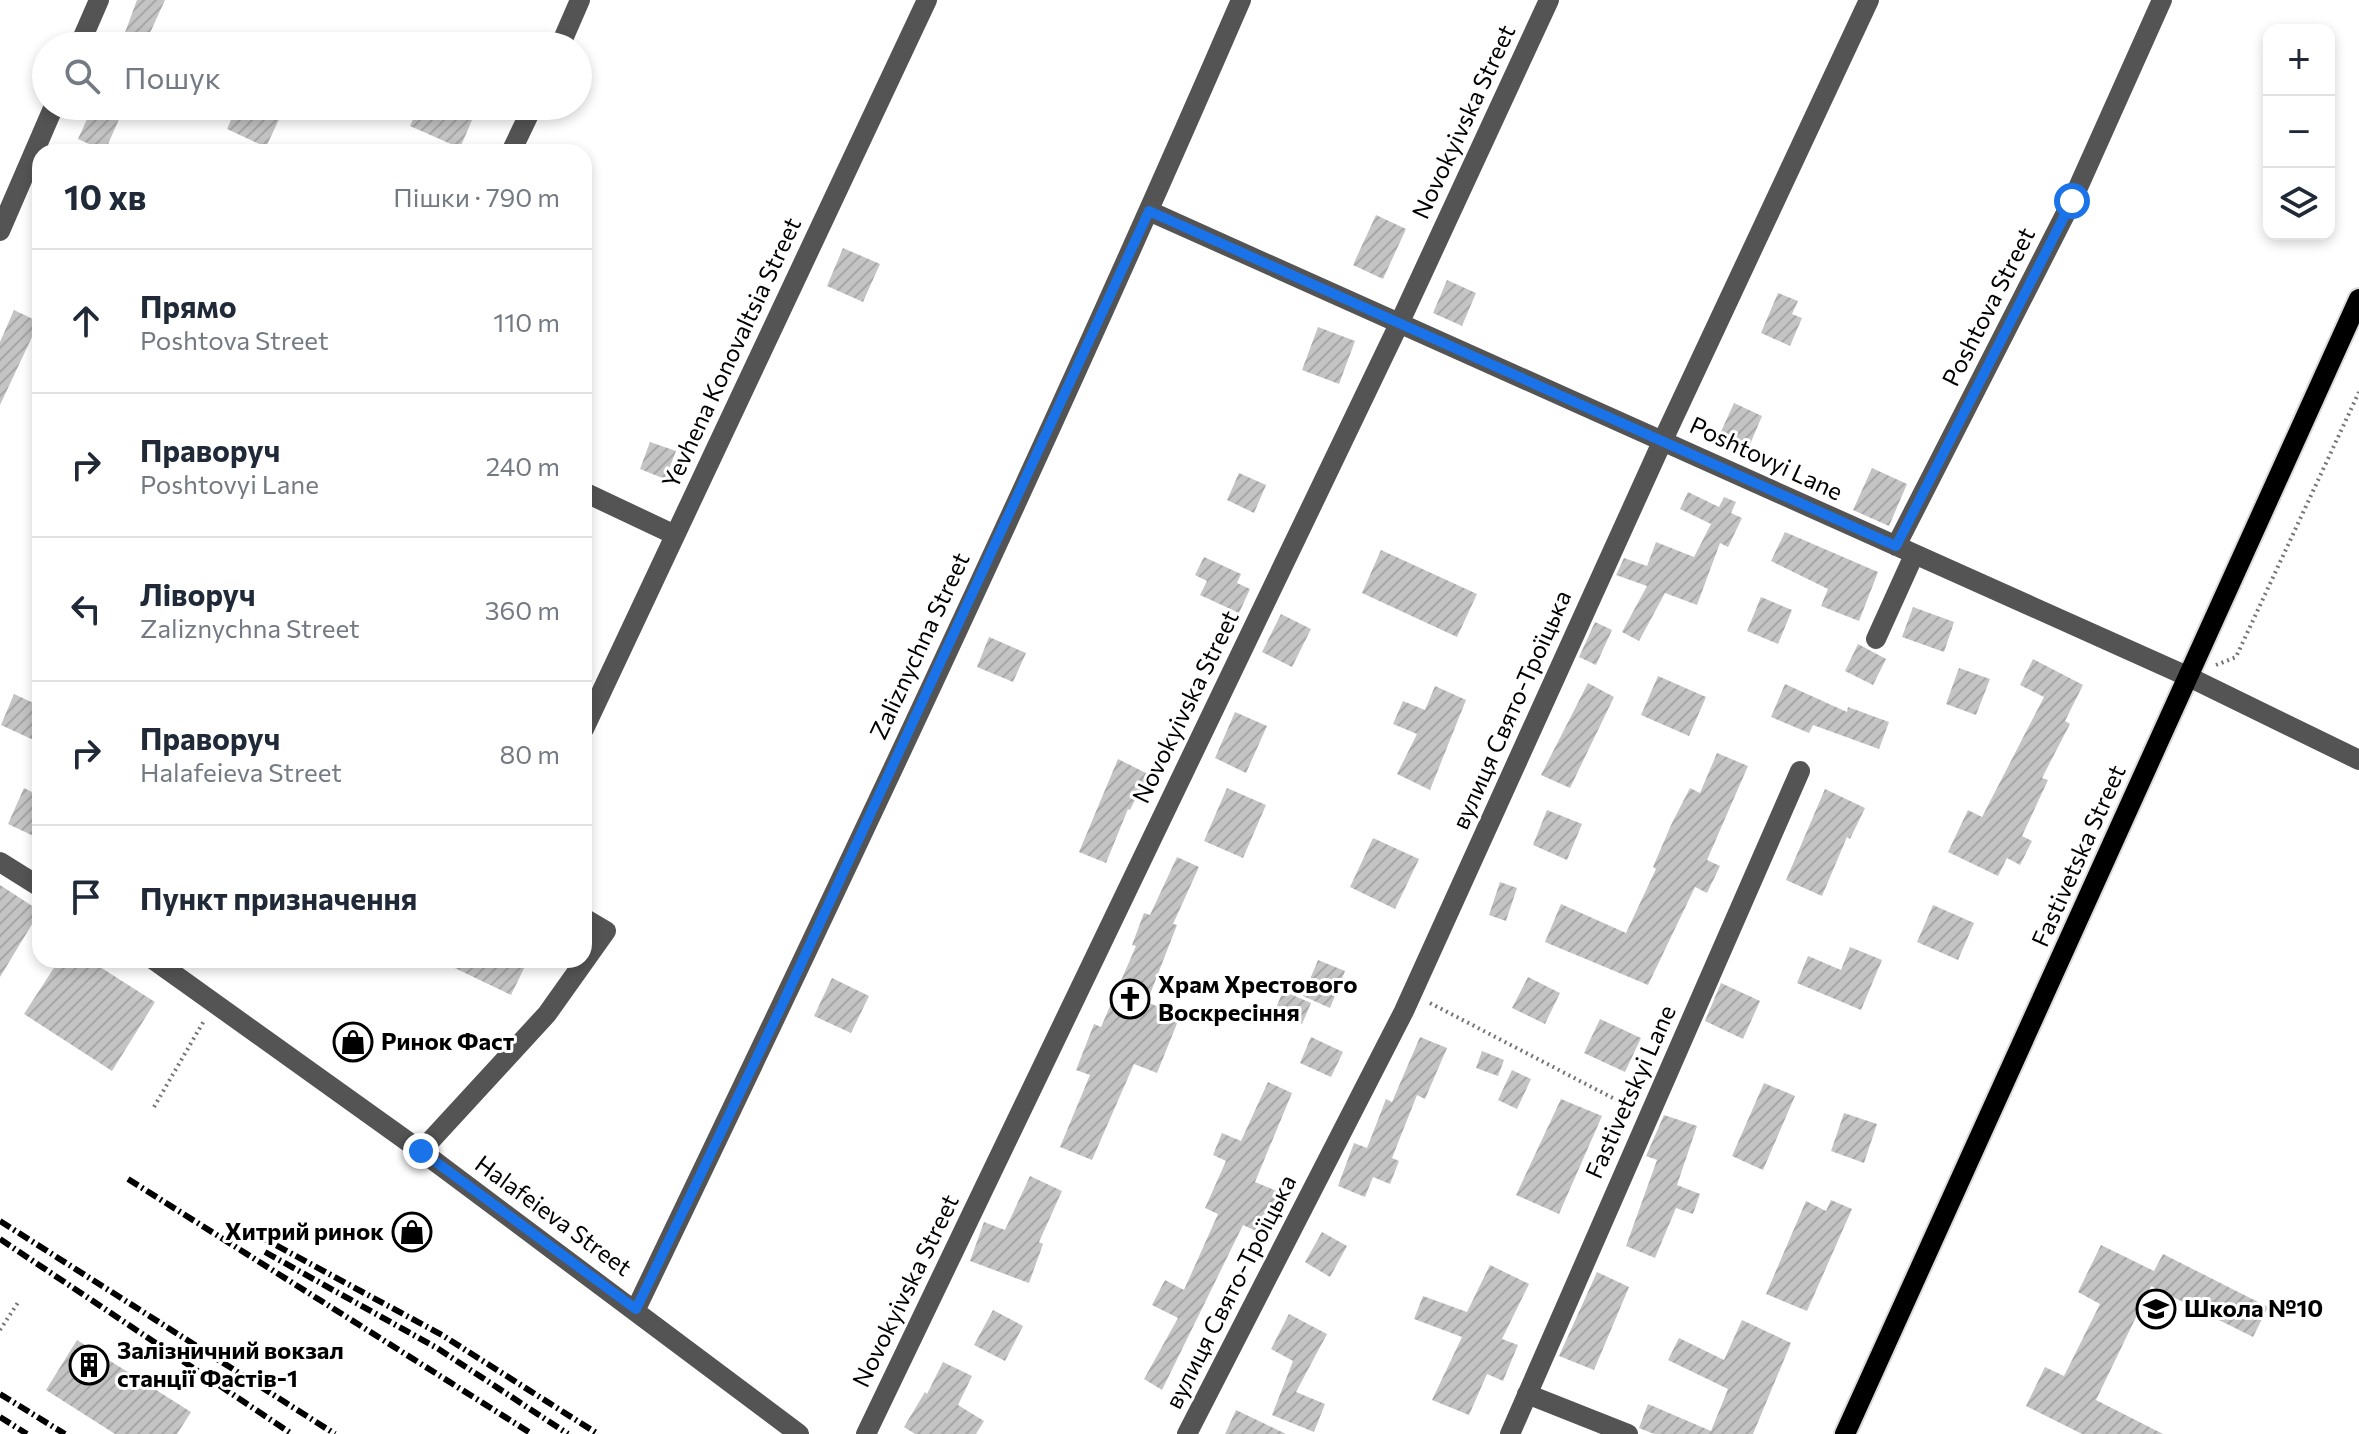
<!DOCTYPE html>
<html lang="uk">
<head>
<meta charset="utf-8">
<style>
	:root { --surface:#fff; --page:#f2f2f3; --text:#1f2937; --muted:#747a83; --line:#e0e1e3 }
	body { margin:0; font-family:Commissioner,sans-serif; background:var(--page); color:var(--text) }
	.controls { position:absolute; right:24px; top:24px; display:grid; overflow:hidden; border-radius:16px; box-shadow:0 4px 12px #0003 }
	.controls button { width:72px; height:72px; display:grid; place-items:center; padding:0; border:0; border-bottom:2px solid var(--line); background:var(--surface); color:var(--text); font:40px sans-serif }
	.stop { position:absolute; width:24px; height:24px; margin:-18px; border:6px solid #1a73e8; border-radius:50%; background:#fff }
	.stop.end { background:#1a73e8; border-color:#fff; box-shadow:0 2px 8px #0008 }
	.list { margin:0; padding:0; list-style:none }
	h2 { display:flex; justify-content:space-between; align-items:center; height:104px; margin:0; padding:0 32px; font-size:34px }
	h2 small { font-size:26px; font-weight:400; color:var(--muted) }
	.list li { display:grid; grid-template-columns:52px 1fr auto; gap:24px; align-items:center; box-sizing:border-box; height:144px; padding:0 32px; border-top:2px solid var(--line) }
	.list b { display:block; font-size:30px; white-space:nowrap }
	.list p { margin:0; font-size:26px; white-space:nowrap; color:var(--muted) }
	.list em { font-size:26px; font-style:normal; color:var(--muted) }
	.icon { flex:none; width:44px; height:44px; fill:none; stroke:currentColor; stroke-width:2; stroke-linecap:round; stroke-linejoin:round }
	.map { position:relative; flex:none; width:2359px; height:1434px; overflow:hidden }
	.search { position:absolute; background:var(--surface); box-shadow:0 4px 12px #0003; left:32px; top:32px; width:560px; height:88px; display:flex; align-items:center; gap:20px; box-sizing:border-box; padding:0 28px; border-radius:44px; color:var(--muted); font-size:30px }
	.panel { position:absolute; background:var(--surface); box-shadow:0 4px 12px #0003; left:32px; top:144px; width:560px; height:824px; border-radius:24px }
	.map>svg:first-child { display:block }
	.building { fill:url(#building-hatch) }
	.lines { fill:none; stroke-linecap:round; stroke-linejoin:round }
	.major-casing { stroke:#dbdbdb; stroke-width:24 }
	.path { stroke:#767676; stroke-width:4; stroke-dasharray:2 4; stroke-linecap:butt }
	.minor { stroke:#545454; stroke-width:20 }
	.major { stroke:#000; stroke-width:20 }
	.rail { stroke:#000; stroke-width:6; stroke-dasharray:12 4 2 4; stroke-linecap:butt }
	.route { stroke:#1a73e8; stroke-width:10 }
	.labels { text-anchor:middle; stroke-width:6; stroke-linejoin:round; paint-order:stroke }
	.street-label { font-size:24px; fill:#000; stroke:#fff }
	.poi-label { font-size:24px; font-weight:bold; fill:#000; stroke:#fff; text-anchor:start }
</style>
</head>
<body>
<div class="map">
<svg width="2359" height="1434" viewBox="0 0 2359 1434">
	<defs>
		<pattern id="building-hatch" width="6" height="6" patternUnits="userSpaceOnUse" patternTransform="scale(2)"><rect width="6" height="6" fill="#c4c4c4"/><path d="M-1 1l2-2M0 6l6-6M5 7l2-2" fill="none" stroke="#a7a7a7"/></pattern>
	</defs>
	<rect width="100%" height="100%" fill="#fff"/>
	<path class="building" d="M 137,0 L 165,0 L 144,46 L 120,46 Z
		M 93,106 L 120,117 L 105,151 L 78,139 Z
		M 237,106 L 261,106 L 281,115 L 266,147 L 227,129 Z
		M 419,106 L 478,106 L 460,148 L 410,126 Z
		M 1376,215 L 1406,229 L 1383,279 L 1353,265 Z
		M 843,248 L 880,264 L 863,302 L 827,286 Z
		M 1447,280 L 1476,293 L 1462,326 L 1433,313 Z
		M 1778,293 L 1798,301 L 1792,314 L 1802,318 L 1790,346 L 1761,333 Z
		M 14,310 L 39,322 L 0,405 L 0,342 Z
		M 1318,327 L 1355,341 L 1339,384 L 1302,370 Z
		M 1734,403 L 1762,416 L 1748,449 L 1719,436 Z
		M 650,442 L 676,451 L 665,479 L 640,469 Z
		M 1872,468 L 1907,484 L 1889,526 L 1853,510 Z
		M 1239,473 L 1266,485 L 1254,513 L 1227,500 Z
		M 1688,492 L 1719,507 L 1724,497 L 1736,502 L 1731,513 L 1742,518 L 1728,547 L 1720,543 L 1697,605 L 1665,593 L 1639,641 L 1622,632 L 1647,586 L 1616,575 L 1624,558 L 1647,566 L 1656,542 L 1694,557 L 1711,524 L 1680,509 Z
		M 1785,532 L 1878,572 L 1859,621 L 1821,606 L 1828,589 L 1771,561 Z
		M 1381,550 L 1477,594 L 1457,637 L 1362,593 Z
		M 1204,557 L 1241,574 L 1237,583 L 1250,589 L 1239,613 L 1200,595 L 1207,581 L 1195,575 Z
		M 1761,597 L 1792,610 L 1778,644 L 1747,631 Z
		M 1913,607 L 1954,622 L 1944,652 L 1902,637 Z
		M 1281,614 L 1311,629 L 1292,667 L 1262,652 Z
		M 1595,622 L 1612,630 L 1596,665 L 1579,657 Z
		M 989,637 L 1026,653 L 1013,682 L 977,667 Z
		M 1858,644 L 1886,659 L 1873,685 L 1845,671 Z
		M 2033,659 L 2083,685 L 2065,721 L 2070,724 L 2042,778 L 2048,780 L 2022,836 L 2032,841 L 2020,865 L 2007,858 L 1998,876 L 1948,852 L 1968,810 L 1982,817 L 2044,697 L 2020,685 Z
		M 1959,668 L 1990,679 L 1976,715 L 1946,704 Z
		M 1658,676 L 1706,697 L 1689,736 L 1641,715 Z
		M 1588,683 L 1614,697 L 1570,788 L 1541,775 Z
		M 1785,684 L 1847,712 L 1848,707 L 1889,722 L 1879,749 L 1813,725 L 1809,733 L 1771,717 Z
		M 1435,686 L 1466,700 L 1430,790 L 1397,774 L 1417,734 L 1393,724 L 1403,701 L 1425,710 Z
		M 14,694 L 40,706 L 40,743 L 1,725 Z
		M 1235,712 L 1267,726 L 1246,773 L 1215,758 Z
		M 1717,753 L 1748,766 L 1707,860 L 1720,866 L 1707,893 L 1695,887 L 1648,985 L 1545,942 L 1561,904 L 1626,933 L 1656,869 L 1653,867 L 1671,825 L 1690,788 L 1700,793 Z
		M 1118,759 L 1148,774 L 1130,810 L 1128,809 L 1106,863 L 1079,852 Z
		M 24,788 L 40,796 L 40,839 L 8,824 Z
		M 1227,788 L 1266,805 L 1243,858 L 1204,841 Z
		M 1825,789 L 1865,808 L 1850,839 L 1847,837 L 1822,896 L 1786,880 Z
		M 1547,810 L 1582,824 L 1567,860 L 1533,845 Z
		M 1373,838 L 1419,859 L 1395,909 L 1350,887 Z
		M 1177,857 L 1199,867 L 1173,924 L 1177,925 L 1147,1002 L 1180,1016 L 1157,1073 L 1134,1064 L 1092,1160 L 1060,1147 L 1090,1075 L 1076,1070 L 1094,1024 L 1101,1027 L 1136,946 L 1132,945 L 1144,913 L 1150,915 Z
		M 1500,882 L 1517,888 L 1506,921 L 1489,915 Z
		M 0,885 L 40,911 L 0,977 Z
		M 1933,905 L 1974,923 L 1958,960 L 1917,942 Z
		M 1850,947 L 1882,960 L 1861,1010 L 1797,983 L 1808,956 L 1841,970 Z
		M 59,960 L 89,960 L 155,1002 L 112,1071 L 24,1014 Z
		M 438,960 L 528,960 L 511,995 Z
		M 1318,960 L 1345,971 L 1330,1008 L 1303,996 Z
		M 1528,977 L 1560,993 L 1545,1024 L 1512,1008 Z
		M 832,978 L 869,996 L 851,1033 L 814,1016 Z
		M 1721,983 L 1760,1001 L 1743,1039 L 1705,1021 Z
		M 1283,991 L 1311,1003 L 1302,1024 L 1274,1013 Z
		M 1600,1019 L 1641,1038 L 1625,1072 L 1584,1053 Z
		M 1311,1037 L 1343,1052 L 1331,1077 L 1300,1063 Z
		M 1420,1037 L 1447,1048 L 1425,1099 L 1417,1095 L 1392,1158 L 1399,1161 L 1390,1184 L 1373,1177 L 1365,1197 L 1338,1186 L 1354,1143 L 1367,1148 L 1386,1099 L 1392,1102 Z
		M 1482,1051 L 1504,1060 L 1498,1076 L 1476,1068 Z
		M 1512,1070 L 1531,1079 L 1517,1109 L 1498,1100 Z
		M 1268,1082 L 1292,1093 L 1255,1182 L 1279,1192 L 1258,1232 L 1243,1225 L 1162,1390 L 1144,1379 L 1178,1318 L 1152,1305 L 1165,1280 L 1184,1290 L 1218,1214 L 1205,1208 L 1226,1161 L 1213,1155 L 1222,1133 L 1241,1141 Z
		M 1764,1083 L 1795,1096 L 1763,1170 L 1732,1156 Z
		M 1561,1099 L 1602,1116 L 1559,1214 L 1516,1195 Z
		M 1844,1113 L 1877,1124 L 1864,1163 L 1831,1151 Z
		M 1664,1115 L 1697,1126 L 1677,1185 L 1700,1194 L 1693,1214 L 1676,1208 L 1655,1258 L 1626,1246 L 1657,1160 L 1646,1156 Z
		M 1030,1176 L 1062,1191 L 1039,1242 L 1043,1244 L 1029,1283 L 970,1261 L 984,1222 L 1005,1230 Z
		M 1831,1200 L 1852,1209 L 1807,1311 L 1766,1294 L 1806,1201 L 1826,1211 Z
		M 1322,1232 L 1347,1246 L 1330,1277 L 1305,1262 Z
		M 2101,1245 L 2154,1271 L 2163,1254 L 2268,1307 L 2253,1337 L 2151,1286 L 2096,1400 L 2163,1434 L 2082,1434 L 2026,1406 L 2045,1367 L 2064,1376 L 2100,1304 L 2078,1292 Z
		M 1490,1265 L 1529,1284 L 1502,1339 L 1518,1345 L 1503,1381 L 1487,1374 L 1469,1415 L 1432,1400 L 1462,1337 L 1414,1319 L 1423,1296 L 1467,1312 Z
		M 1597,1272 L 1629,1287 L 1594,1370 L 1559,1356 Z
		M 993,1310 L 1023,1326 L 1005,1361 L 974,1345 Z
		M 1289,1314 L 1327,1334 L 1296,1392 L 1325,1404 L 1314,1432 L 1272,1415 L 1293,1361 L 1271,1349 Z
		M 1742,1320 L 1791,1343 L 1753,1434 L 1654,1434 L 1639,1428 L 1648,1404 L 1711,1431 L 1728,1389 L 1668,1360 L 1679,1338 L 1724,1360 Z
		M 77,1340 L 191,1412 L 177,1434 L 115,1434 L 46,1390 Z
		M 943,1362 L 972,1376 L 958,1405 L 984,1421 L 976,1434 L 915,1434 L 904,1427 L 925,1392 L 927,1394 Z
		M 1236,1410 L 1286,1434 L 1225,1434 Z"/>
	<g class="lines">
		<defs>
			<path id="major" d="M 1845,1434 L 2359,299"/>
		</defs>
		<use href="#major" class="major-casing"/>
		<path class="path" d="M 2216,665 L 2236,657 L 2359,392
			M 1430,1003 L 1632,1108
			M 154,1107 L 205,1019
			M 0,1330 L 19,1301"/>
		<path class="minor" d="M 79,46 L 99,0
			M 560,46 L 580,0
			M 511,152 L 533,106
			M 1149,211 L 2189,677 L 2359,760
			M 0,231 L 54,106
			M 584,492 L 675,535
			M 1896,546 L 2072,201 L 2162,0
			M 1876,639 L 1914,555
			M 584,729 L 927,0
			M 0,862 L 40,887
			M 154,960 L 421,1151 L 799,1434
			M 421,1151 L 547,1014 L 606,931 L 584,918
			M 636,1309 C 844,876 1050,441 1241,0
			M 1527,1394 L 1628,1434
			M 866,1434 L 1399,324 L 1549,0
			M 1187,1434 L 1404,1011 L 1663,440 L 1869,0
			M 1510,1434 L 1800,771"/>
		<use href="#major" class="major"/>
		<path class="rail" d="M 128,1179 L 532,1434
			M 0,1221 L 335,1434
			M 257,1235 L 442,1335 L 598,1434
			M 0,1239 L 292,1434
			M 265,1252 L 437,1348 L 568,1434
			M 0,1394 L 65,1434
			M 0,1417 L 27,1434"/>
	</g>
	<g class="lines">
		<path class="route" d="M 421,1151 L 636,1309 L 782,1005 L 1149,211 L 1896,546 L 2072,201"/>
	</g>
	<defs>
		<symbol id="church-ring" viewBox="-11 -11 22 22"><circle r="9.5" fill="#fff" stroke="#000" stroke-width="1.5"/><path d="M-1.2-6h2.4v3.5h3.3v2.4h-3.3V6h-2.4V-.1h-3.3v-2.4h3.3Z" fill="#000"/></symbol>
		<symbol id="shop-ring" viewBox="-11 -11 22 22"><circle r="9.5" fill="#fff" stroke="#000" stroke-width="1.5"/><path d="M-5-2.5h2.3a2.7 3.5 0 0 1 5.4 0H5L5.5 6h-11ZM-1.5-2.5h3a1.5 2.3 0 0 0-3 0Z" fill="#000"/></symbol>
		<symbol id="school-ring" viewBox="-11 -11 22 22"><circle r="9.5" fill="#fff" stroke="#000" stroke-width="1.5"/><path d="M0-5L7-2L0 1L-7-2ZM-4 1L0 2.5L4 1V4Q0 6-4 4Z" fill="#000"/></symbol>
		<symbol id="building-ring" viewBox="-11 -11 22 22"><circle r="9.5" fill="#fff" stroke="#000" stroke-width="1.5"/><path d="M-4-6H4V6H1V3H-1V6H-4ZM-2.5-4.3h1.7v1.8h-1.7ZM.8-4.3h1.7v1.8H.8ZM-2.5-1h1.7V.8h-1.7ZM.8-1h1.7V.8H.8Z" fill="#000"/></symbol>
	</defs>
	<g fill-rule="evenodd">
		<use href="#church-ring" x="1108" y="977" width="44" height="44"/>
		<use href="#shop-ring" x="331" y="1020" width="44" height="44"/>
		<use href="#shop-ring" x="390" y="1210" width="44" height="44"/>
		<use href="#school-ring" x="2134" y="1287" width="44" height="44"/>
		<use href="#building-ring" x="67" y="1343" width="44" height="44"/>
	</g>
	<g class="labels">
		<g class="street-label">
			<text transform="translate(1464 122) rotate(-65)" y="8">Novokyivska Street</text>
			<text transform="translate(1989 307) rotate(-63)" y="8">Poshtova Street</text>
			<text transform="translate(732 353) rotate(-65)" y="8">Yevhena Konovaltsia Street</text>
			<text transform="translate(1766 459) rotate(25)" y="8">Poshtovyi Lane</text>
			<text transform="translate(920 646) rotate(-65)" y="8">Zaliznychna Street</text>
			<text transform="translate(1186 707) rotate(-64)" y="8">Novokyivska Street</text>
			<text transform="translate(1512 710) rotate(-66)" y="8">вулиця Свято-Троїцька</text>
			<text transform="translate(2079 856) rotate(-66)" y="8">Fastivetska Street</text>
			<text transform="translate(1631 1092) rotate(-66)" y="8">Fastivetskyi Lane</text>
			<text transform="translate(553 1216) rotate(36)" y="8">Halafeieva Street</text>
			<text transform="translate(906 1291) rotate(-64)" y="8">Novokyivska Street</text>
			<text transform="translate(1231 1292) rotate(-63)" y="8">вулиця Свято-Троїцька</text>
		</g>
		<g class="poi-label">
			<text x="1158" y="993">Храм Хрестового<tspan x="1158" dy="28">Воскресіння</tspan></text>
			<text x="381" y="1050">Ринок Фаст</text>
			<text x="384" y="1240" text-anchor="end">Хитрий ринок</text>
			<text x="2184" y="1317">Школа №10</text>
			<text x="117" y="1359">Залізничний вокзал<tspan x="117" dy="28">станції Фастів-1</tspan></text>
		</g>
	</g>
</svg>
<div class="controls">
<button>+</button>
<button>−</button>
<button><svg class="icon" aria-label="layers" viewBox="0 0 24 24"><path d="M12 4l9 5-9 5-9-5zM3 14l9 5 9-5"/></svg></button>
</div>
<div class="stop" style="left:2072px;top:201px"></div>
<div class="stop end" style="left:421px;top:1151px"></div>
<div class="search"><svg class="icon" aria-label="search" viewBox="0 0 24 24"><circle cx="10" cy="10" r="6"/><path d="M15 15l6 6"/></svg>Пошук</div>
<section class="panel">
<h2>10 хв<small>Пішки · 790 m</small></h2>
<ul class="list">
<li><svg class="icon" aria-label="ahead" viewBox="0 0 24 24"><path d="M12 20V5M6 11l6-6 6 6"/></svg><div><b>Прямо</b><p>Poshtova Street</p></div><em>110 m</em></li>
<li><svg class="icon" aria-label="right" viewBox="0 0 24 24"><path d="M7 20v-9h11M14 6l5 5-5 5"/></svg><div><b>Праворуч</b><p>Poshtovyi Lane</p></div><em>240 m</em></li>
<li><svg class="icon" aria-label="left" viewBox="0 0 24 24"><path d="M17 20v-9H6M10 6l-5 5 5 5"/></svg><div><b>Ліворуч</b><p>Zaliznychna Street</p></div><em>360 m</em></li>
<li><svg class="icon" aria-label="right" viewBox="0 0 24 24"><path d="M7 20v-9h11M14 6l5 5-5 5"/></svg><div><b>Праворуч</b><p>Halafeieva Street</p></div><em>80 m</em></li>
<li><svg class="icon" aria-label="arrive" viewBox="0 0 24 24"><path d="M6 21V4h12l-3 4 3 4H6"/></svg><div><b>Пункт призначення</b></div></li>
</ul>
</section>
</div>
</body>
</html>
